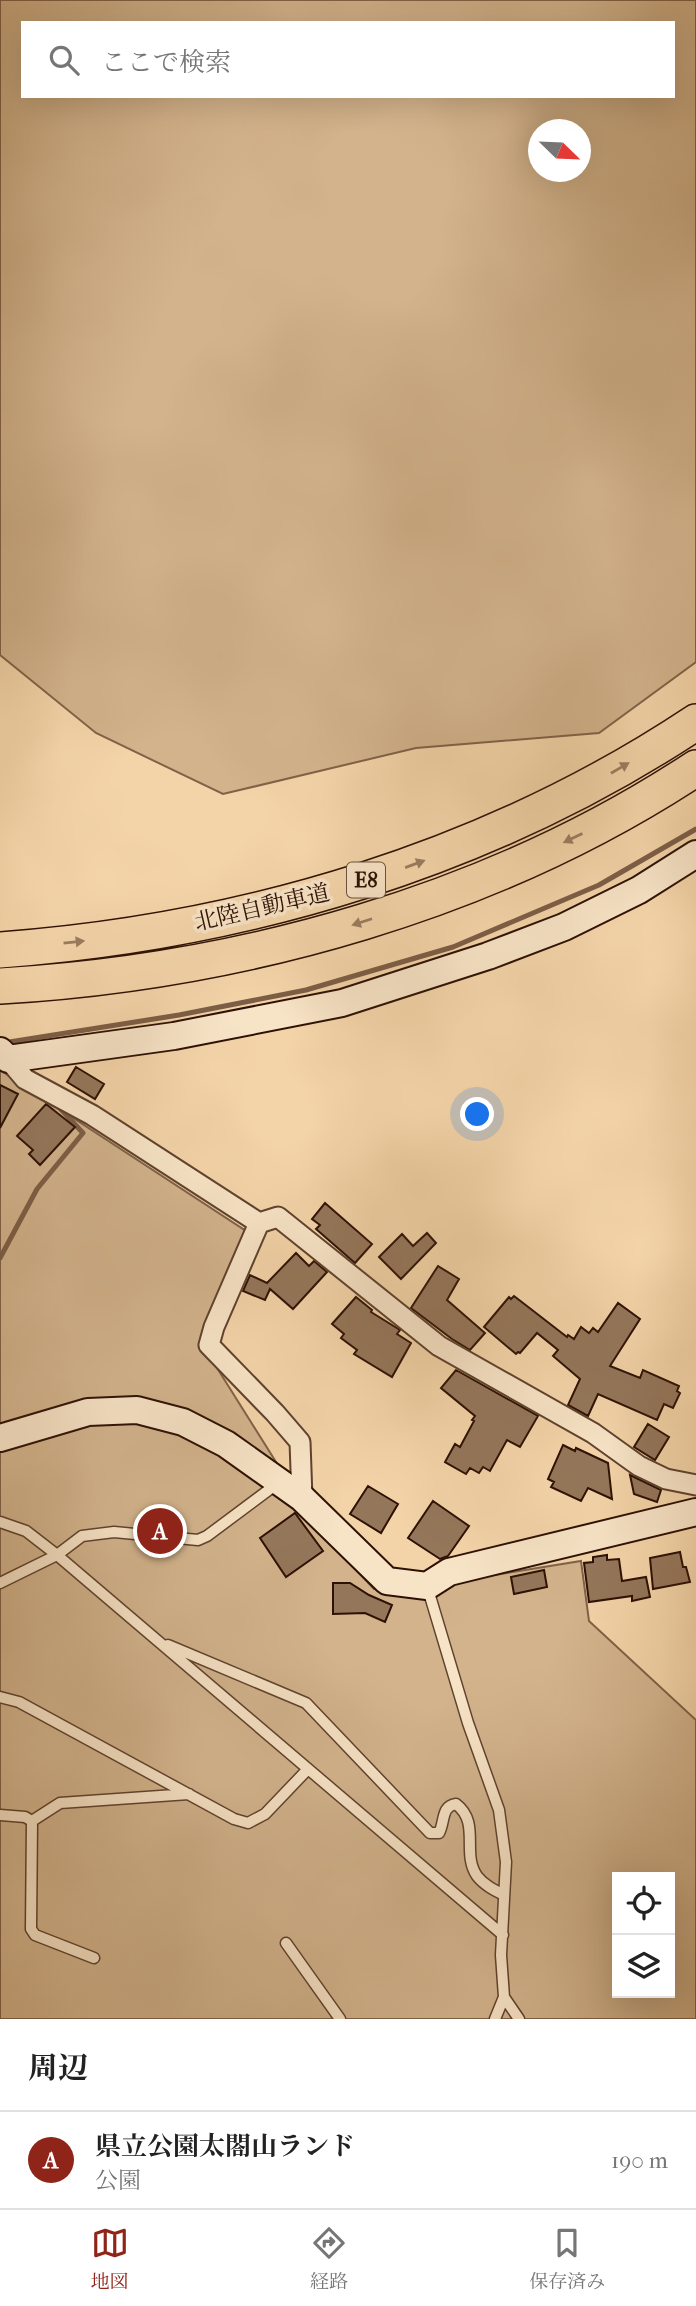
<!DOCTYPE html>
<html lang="ja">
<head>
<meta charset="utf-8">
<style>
	:root { --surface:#fff; --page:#f6f6f6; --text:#222; --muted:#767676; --line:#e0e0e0; --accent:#8f2418 }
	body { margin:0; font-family:"IM FELL French Canon","Noto Serif JP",serif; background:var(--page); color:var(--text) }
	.controls { position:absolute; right:21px; bottom:21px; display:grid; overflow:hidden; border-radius:0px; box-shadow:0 7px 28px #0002 }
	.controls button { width:63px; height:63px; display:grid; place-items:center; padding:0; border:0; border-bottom:2px solid var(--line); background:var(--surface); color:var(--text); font:35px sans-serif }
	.compass { position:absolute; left:528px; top:119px; width:63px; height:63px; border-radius:50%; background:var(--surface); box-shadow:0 7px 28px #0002; rotate:113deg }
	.you { position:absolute; left:478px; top:1115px; width:24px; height:24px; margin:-18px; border:5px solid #fff; border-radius:50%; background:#1a73e8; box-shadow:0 0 0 10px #1a73e833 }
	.badge { display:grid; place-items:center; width:46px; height:46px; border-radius:50%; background:var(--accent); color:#fff; font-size:23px; font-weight:700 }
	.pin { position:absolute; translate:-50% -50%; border:4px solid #fff; box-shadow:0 2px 7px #0006 }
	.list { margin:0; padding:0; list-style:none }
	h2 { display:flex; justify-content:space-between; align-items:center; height:91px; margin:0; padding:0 28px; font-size:30px }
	h2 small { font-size:23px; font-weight:400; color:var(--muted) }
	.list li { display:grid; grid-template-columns:46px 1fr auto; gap:21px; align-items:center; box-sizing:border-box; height:98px; padding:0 28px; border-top:2px solid var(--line) }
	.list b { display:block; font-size:26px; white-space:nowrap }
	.list p { margin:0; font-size:23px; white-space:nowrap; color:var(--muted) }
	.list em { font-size:23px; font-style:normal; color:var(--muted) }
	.icon { flex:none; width:38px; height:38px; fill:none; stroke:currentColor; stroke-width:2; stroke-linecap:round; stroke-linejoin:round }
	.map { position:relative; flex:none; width:696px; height:2019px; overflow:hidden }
	.search { position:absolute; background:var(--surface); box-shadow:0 7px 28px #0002; left:21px; right:21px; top:21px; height:77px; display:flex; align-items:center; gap:18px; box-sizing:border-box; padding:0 24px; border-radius:0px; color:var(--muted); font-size:26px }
	.sheet { height:189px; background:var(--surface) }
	nav { display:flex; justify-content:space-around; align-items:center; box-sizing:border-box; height:98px; border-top:2px solid var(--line); background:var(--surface); font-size:19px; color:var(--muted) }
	nav a { display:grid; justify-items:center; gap:4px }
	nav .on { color:var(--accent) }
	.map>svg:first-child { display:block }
	.green { fill:#d2b38c; stroke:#806248; stroke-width:2; fill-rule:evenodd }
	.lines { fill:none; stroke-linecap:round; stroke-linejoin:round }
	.stream { stroke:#7c5e46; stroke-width:5 }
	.building { fill:#94765a; stroke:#2e1105; stroke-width:2 }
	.lane-casing { stroke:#5f422e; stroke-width:13 }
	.street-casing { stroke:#5f422e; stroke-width:23 }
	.secondary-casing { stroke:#2e1105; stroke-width:30 }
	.highway-casing { stroke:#2e1105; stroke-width:38 }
	.lane { stroke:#f7e3c6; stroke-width:10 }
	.street { stroke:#f7e3c6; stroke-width:19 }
	.secondary { stroke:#f7e3c6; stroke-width:26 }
	.highway { stroke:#f3d4a8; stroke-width:35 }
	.oneway { fill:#9a7c5f }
	.labels { text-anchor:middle; stroke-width:7; stroke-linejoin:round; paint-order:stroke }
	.shield { fill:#f7e3c6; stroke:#6a503f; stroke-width:2 }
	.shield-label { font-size:21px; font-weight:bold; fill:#2e1105 }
	.street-label { font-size:23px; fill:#2e1105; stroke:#f7e3c6 }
</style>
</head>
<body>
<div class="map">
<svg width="696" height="2019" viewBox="0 0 696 2019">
	<rect width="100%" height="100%" fill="#f3d4a8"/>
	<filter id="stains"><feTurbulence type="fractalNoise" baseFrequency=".00286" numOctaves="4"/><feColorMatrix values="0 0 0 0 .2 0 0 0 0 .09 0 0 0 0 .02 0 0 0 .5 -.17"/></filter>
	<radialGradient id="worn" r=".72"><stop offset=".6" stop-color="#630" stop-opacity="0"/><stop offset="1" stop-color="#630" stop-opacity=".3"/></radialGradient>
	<path class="green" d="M 0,0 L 696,0 L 696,662 L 599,733 L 416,748 L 223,794 L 96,733 L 0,655 ZM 23,23 L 673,23 L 673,96 L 23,96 ZM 538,130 L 580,130 L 580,172 L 538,172 Z
		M 0,1067 L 6,1074 L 249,1233 L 202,1344 L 288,1481 L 291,1501 L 374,1589 L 427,1586 L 581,1561 L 589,1621 L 696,1720 L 696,2019 L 0,2019 ZM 617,1877 L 670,1877 L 670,1993 L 617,1993 Z"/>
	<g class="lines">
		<path class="stream" d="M 3,1043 L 179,1015 L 306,990 L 453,947 L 599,885 L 696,829
			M 0,1258 L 37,1189 L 83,1133 L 56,1104"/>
	</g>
	<path class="building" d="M 76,1067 L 104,1084 L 95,1099 L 67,1082 Z
		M 0,1085 L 18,1094 L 0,1128 Z
		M 46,1104 L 75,1127 L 40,1165 L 29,1154 L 33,1150 L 17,1136 Z
		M 325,1203 L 372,1244 L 355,1263 L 316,1229 L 320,1225 L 312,1219 Z
		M 427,1233 L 436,1243 L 401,1279 L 379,1257 L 402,1234 L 413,1246 Z
		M 296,1253 L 309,1266 L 314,1261 L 327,1272 L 293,1309 L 270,1289 L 265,1300 L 243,1291 L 250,1275 L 267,1283 Z
		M 438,1266 L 459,1279 L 447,1300 L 485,1333 L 470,1350 L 452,1339 L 411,1308 Z
		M 514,1296 L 567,1337 L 568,1335 L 574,1339 L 581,1327 L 589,1333 L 593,1328 L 598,1332 L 618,1303 L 640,1319 L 610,1366 L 640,1378 L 643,1370 L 679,1386 L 677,1391 L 680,1393 L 673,1408 L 664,1404 L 657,1420 L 598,1394 L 588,1416 L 568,1405 L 580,1379 L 553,1356 L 558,1350 L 537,1333 L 520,1353 L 518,1352 L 516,1354 L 484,1327 L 509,1297 L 511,1299 Z
		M 356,1297 L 372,1310 L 371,1312 L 400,1330 L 397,1334 L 411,1343 L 392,1377 L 354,1354 L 357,1350 L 341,1338 L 344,1334 L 332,1324 Z
		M 456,1370 L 538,1416 L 520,1447 L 507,1440 L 490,1471 L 483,1467 L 479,1473 L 470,1468 L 466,1474 L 445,1462 L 455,1444 L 460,1447 L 474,1421 L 472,1420 L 475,1416 L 441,1388 Z
		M 648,1424 L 669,1437 L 655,1460 L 634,1447 Z
		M 563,1445 L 575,1451 L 576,1448 L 608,1463 L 612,1499 L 588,1488 L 581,1501 L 551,1487 L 554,1482 L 548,1479 Z
		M 630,1475 L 661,1490 L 657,1502 L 634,1494 Z
		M 368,1486 L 398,1504 L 381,1533 L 350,1514 Z
		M 433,1501 L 469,1526 L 448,1556 L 440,1559 L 408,1538 Z
		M 295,1513 L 323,1551 L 286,1577 L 260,1538 Z
		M 680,1552 L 683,1567 L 686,1567 L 690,1582 L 653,1589 L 650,1558 Z
		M 607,1555 L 607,1560 L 619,1559 L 622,1581 L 646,1577 L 650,1597 L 632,1601 L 632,1596 L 589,1602 L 584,1563 L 593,1562 L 593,1557 Z
		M 544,1570 L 547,1587 L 514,1594 L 511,1577 Z
		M 333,1583 L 350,1583 L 369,1595 L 392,1605 L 385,1622 L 365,1613 L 333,1614 Z"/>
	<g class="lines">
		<defs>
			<path id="lane" d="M 0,1522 L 26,1531 L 57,1555 L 503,1935
				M 0,1583 L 57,1555 L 82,1536 L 114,1532 L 198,1540 L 207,1536 L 278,1483
				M 427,1586 L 468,1723 L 499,1810 L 506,1862 L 501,1955 L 504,1997 L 495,2019
				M 168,1645 L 306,1703 L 430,1833 L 439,1833 C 445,1822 441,1806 456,1804 C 481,1823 461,1853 477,1876 C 484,1885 494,1890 504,1895
				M 0,1697 L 19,1702 L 234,1819 L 248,1823 L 265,1814 L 308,1769
				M 0,1815 L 25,1817 L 32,1821 L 60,1803 L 189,1794
				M 32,1821 L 31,1929 L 35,1935 L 94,1958
				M 286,1943 L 340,2019
				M 504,1997 L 519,2019"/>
			<path id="street" d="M 8,1059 L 25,1079 L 92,1115 L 259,1223 L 278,1217 L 439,1346 L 593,1433 L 639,1466 L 666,1479 L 696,1485
				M 259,1223 L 214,1327 L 209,1345 L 275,1413 L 300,1442 L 302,1498"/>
			<path id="secondary" d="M 0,1051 L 8,1059 L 174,1036 L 342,1003 L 488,956 L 564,927 L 639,890 L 696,854
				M 0,1438 L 88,1412 L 137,1410 L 183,1422 L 226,1444 L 302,1498 L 387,1581 L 427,1586 L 449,1572 L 696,1512"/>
			<path id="highway" d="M 0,950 C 246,932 490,859 696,722
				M 0,986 C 242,972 493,902 696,768"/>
		</defs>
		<use href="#lane" class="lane-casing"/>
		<use href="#street" class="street-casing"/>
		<use href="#secondary" class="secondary-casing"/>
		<use href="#highway" class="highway-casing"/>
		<use href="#lane" class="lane"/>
		<use href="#street" class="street"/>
		<use href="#secondary" class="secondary"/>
		<use href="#highway" class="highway"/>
	</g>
	<defs><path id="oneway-solid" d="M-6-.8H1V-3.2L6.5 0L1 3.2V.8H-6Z" transform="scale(1.75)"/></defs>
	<g class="oneway">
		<use href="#oneway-solid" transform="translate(620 768) rotate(-30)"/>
		<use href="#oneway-solid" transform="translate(573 838) rotate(154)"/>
		<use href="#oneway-solid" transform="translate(415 864) rotate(-20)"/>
		<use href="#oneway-solid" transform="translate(362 922) rotate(162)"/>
		<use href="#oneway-solid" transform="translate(74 942) rotate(-6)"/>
	</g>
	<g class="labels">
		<rect class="shield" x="347" y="862.5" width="38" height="35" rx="5"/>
		<g class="shield-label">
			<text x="366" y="887">E8</text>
		</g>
		<g class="street-label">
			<text transform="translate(262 907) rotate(-13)" y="8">北陸自動車道</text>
		</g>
	</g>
	<rect width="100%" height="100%" filter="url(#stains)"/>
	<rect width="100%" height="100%" fill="url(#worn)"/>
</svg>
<div class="controls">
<button><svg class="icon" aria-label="locate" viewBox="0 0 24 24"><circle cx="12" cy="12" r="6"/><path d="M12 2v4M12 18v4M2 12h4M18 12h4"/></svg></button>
<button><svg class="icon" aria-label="layers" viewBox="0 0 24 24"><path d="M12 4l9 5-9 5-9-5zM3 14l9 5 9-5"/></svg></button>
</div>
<svg class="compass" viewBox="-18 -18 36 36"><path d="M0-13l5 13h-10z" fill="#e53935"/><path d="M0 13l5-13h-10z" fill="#767676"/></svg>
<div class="you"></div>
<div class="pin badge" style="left:160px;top:1531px">A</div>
<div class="search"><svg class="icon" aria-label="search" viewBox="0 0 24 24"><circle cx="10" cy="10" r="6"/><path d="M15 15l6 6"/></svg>ここで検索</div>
</div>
<section class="sheet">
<h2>周辺<small></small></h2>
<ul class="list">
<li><span class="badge">A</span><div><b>県立公園太閤山ランド</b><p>公園</p></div><em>190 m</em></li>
</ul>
</section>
<nav>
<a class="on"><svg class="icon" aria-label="map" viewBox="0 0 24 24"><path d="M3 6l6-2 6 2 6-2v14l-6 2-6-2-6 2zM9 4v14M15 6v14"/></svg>地図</a>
<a><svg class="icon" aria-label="directions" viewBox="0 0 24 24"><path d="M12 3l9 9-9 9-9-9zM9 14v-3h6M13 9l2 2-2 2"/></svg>経路</a>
<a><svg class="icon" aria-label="saved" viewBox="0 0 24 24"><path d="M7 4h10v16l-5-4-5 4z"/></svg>保存済み</a>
</nav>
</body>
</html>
